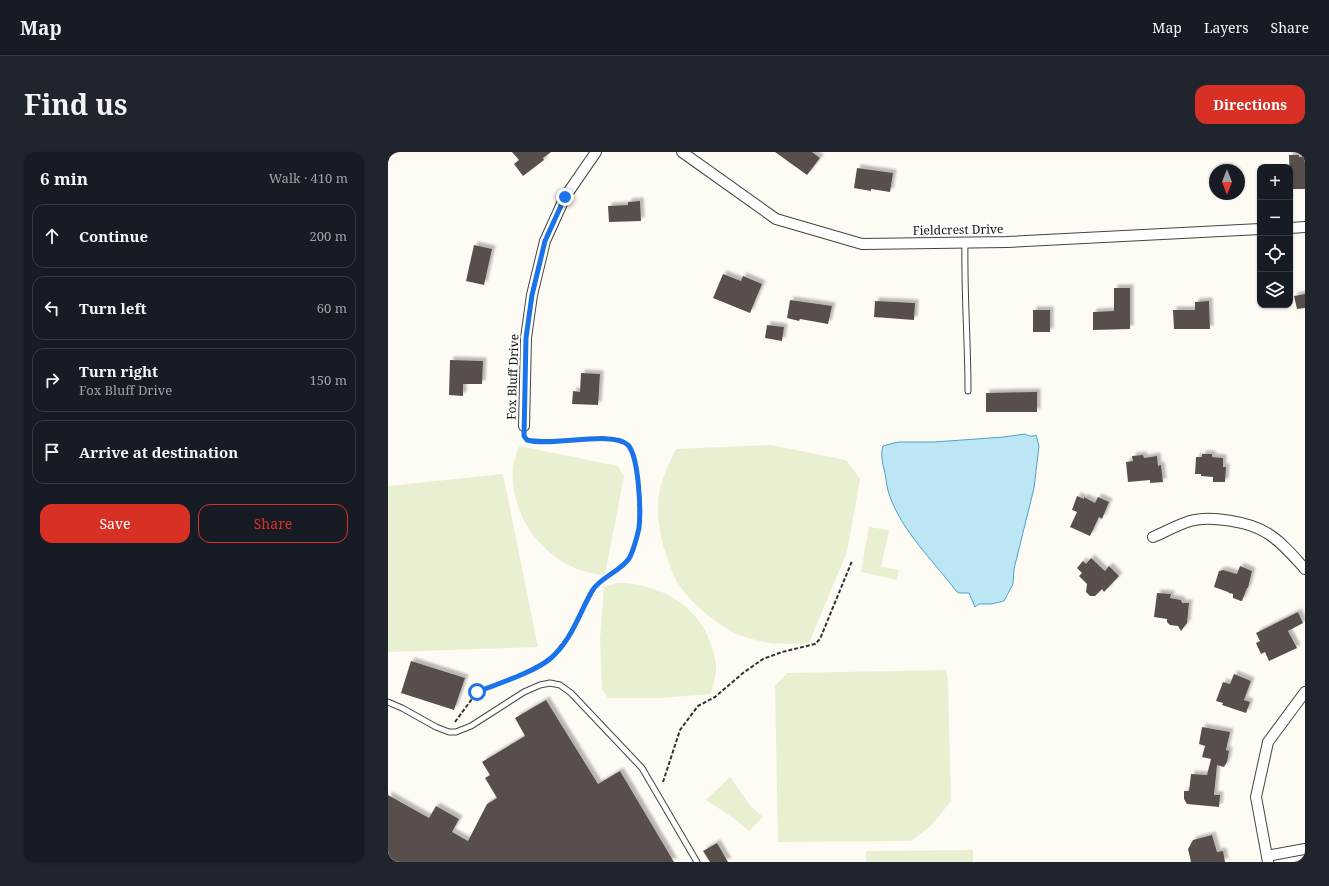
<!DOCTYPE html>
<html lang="en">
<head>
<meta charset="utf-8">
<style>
	:root { --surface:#171b24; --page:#20242c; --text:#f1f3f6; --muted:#9ea1a6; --line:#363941; --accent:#d93025 }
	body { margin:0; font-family:"Noto Serif",serif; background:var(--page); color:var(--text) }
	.controls { position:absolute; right:12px; top:12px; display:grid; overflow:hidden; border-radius:8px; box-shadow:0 1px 3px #0004 }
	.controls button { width:36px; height:36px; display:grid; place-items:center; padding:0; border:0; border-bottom:1px solid var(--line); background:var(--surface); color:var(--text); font:20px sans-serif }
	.compass { position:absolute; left:821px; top:12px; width:36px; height:36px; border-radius:50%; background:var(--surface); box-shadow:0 1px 3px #0004; rotate:180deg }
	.stop { position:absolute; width:12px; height:12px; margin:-9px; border:3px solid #1a73e8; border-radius:50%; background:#fff }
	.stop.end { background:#1a73e8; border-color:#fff; box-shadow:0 1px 4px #0008 }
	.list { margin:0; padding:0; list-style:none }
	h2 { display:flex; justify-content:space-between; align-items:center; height:52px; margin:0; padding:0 16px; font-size:17px }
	h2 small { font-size:13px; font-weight:400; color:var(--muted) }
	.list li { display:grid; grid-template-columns:26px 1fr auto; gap:12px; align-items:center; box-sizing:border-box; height:64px; margin:0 8px 8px; padding:0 8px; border:1px solid var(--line); border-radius:12px }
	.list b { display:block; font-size:15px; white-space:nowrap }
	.list p { margin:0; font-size:13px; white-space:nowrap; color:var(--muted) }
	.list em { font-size:13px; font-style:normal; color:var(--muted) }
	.actions { display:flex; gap:8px; padding:12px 16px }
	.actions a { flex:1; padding:9px 0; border:1px solid var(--accent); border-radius:12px; text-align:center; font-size:14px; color:var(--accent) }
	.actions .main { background:var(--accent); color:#fff }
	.icon { flex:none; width:22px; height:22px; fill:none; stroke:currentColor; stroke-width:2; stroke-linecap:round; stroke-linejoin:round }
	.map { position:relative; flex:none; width:917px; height:710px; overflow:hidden; border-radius:12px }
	header { display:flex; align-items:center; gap:24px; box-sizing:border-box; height:56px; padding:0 20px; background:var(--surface); border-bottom:1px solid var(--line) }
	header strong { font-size:19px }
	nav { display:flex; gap:22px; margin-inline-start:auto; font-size:14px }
	.intro { display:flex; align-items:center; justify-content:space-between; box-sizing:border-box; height:96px; padding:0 24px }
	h1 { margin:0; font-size:28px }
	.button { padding:10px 18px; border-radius:12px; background:var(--accent); color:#fff; font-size:14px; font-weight:700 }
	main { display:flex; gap:24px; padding:0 24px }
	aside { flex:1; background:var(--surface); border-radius:12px; box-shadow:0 1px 3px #0004 }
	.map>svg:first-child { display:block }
	.pitch { fill:#e9f0d1 }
	.water { fill:#bce6f3; stroke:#48a5c6 }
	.building { fill:#59504e; filter:url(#shadow) }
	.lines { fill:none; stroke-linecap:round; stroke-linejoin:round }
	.service-casing { stroke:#444; stroke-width:7 }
	.minor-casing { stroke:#444; stroke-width:12 }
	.path { stroke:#333; stroke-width:2; stroke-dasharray:4 2; stroke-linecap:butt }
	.service { stroke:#fff; stroke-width:5 }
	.minor { stroke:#fff; stroke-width:10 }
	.route { stroke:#1a73e8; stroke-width:5 }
	.labels { text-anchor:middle; stroke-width:4; stroke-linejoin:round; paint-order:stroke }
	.street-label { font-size:12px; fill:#111; stroke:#fff }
</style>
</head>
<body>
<header>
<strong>Map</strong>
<nav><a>Map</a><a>Layers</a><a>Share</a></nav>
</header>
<div class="intro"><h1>Find us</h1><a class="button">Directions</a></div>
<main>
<aside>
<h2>6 min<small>Walk · 410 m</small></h2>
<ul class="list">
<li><svg class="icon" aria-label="ahead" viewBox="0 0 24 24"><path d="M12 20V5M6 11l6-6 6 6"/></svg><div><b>Continue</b></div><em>200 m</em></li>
<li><svg class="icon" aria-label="left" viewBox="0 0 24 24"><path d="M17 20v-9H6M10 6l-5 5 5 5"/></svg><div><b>Turn left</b></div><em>60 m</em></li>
<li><svg class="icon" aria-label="right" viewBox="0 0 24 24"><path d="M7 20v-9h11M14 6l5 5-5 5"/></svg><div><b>Turn right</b><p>Fox Bluff Drive</p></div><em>150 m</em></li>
<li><svg class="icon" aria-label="arrive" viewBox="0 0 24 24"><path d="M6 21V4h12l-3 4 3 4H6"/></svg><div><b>Arrive at destination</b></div></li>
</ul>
<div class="actions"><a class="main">Save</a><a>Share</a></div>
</aside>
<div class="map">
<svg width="917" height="710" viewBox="0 0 917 710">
	<defs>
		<filter id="shadow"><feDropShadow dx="3.5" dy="-3.5" stdDeviation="1" flood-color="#0004"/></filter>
	</defs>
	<rect width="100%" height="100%" fill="#fefbf5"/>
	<path class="pitch" d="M 383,293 L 458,308 L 472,327 L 459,400 L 421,491 C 399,493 378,492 357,485 C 335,478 303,452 291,433 C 279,412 268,375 270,351 C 271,332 280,313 288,297 Z
		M 131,294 L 230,314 L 236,324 L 217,423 C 163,420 120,368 125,314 C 126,308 129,300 131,294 Z
		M 115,322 L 150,495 L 0,500 L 0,334 Z
		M 481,375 L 501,378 L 493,415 L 511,418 L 509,428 L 473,420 Z
		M 228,431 C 237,430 246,432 255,434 C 295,443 322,471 328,512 C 329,522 325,533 323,542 L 273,546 L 220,546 L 214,537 L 212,487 L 216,435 Z
		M 558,518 L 560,530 L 563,649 L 543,674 L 523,689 L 390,690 L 387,534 L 399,521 Z
		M 342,625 L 362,653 L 375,665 L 361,679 L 347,667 L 318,648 Z
		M 585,698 L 585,710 L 478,710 L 478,699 Z"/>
	<path class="water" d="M 637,282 C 641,284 644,285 648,283 L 651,294 L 646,336 L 626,417 L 625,432 L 616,449 L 603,452 L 591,452 L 587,455 L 581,441 L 571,441 L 568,439 C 545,408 514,380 501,342 C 499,336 498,328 497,321 C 495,313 492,302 495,294 L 510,290 L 546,290 L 616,285 Z"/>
	<path class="building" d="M 124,0 L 163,0 L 155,6 L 156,8 L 135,24 L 126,12 L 131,8 Z
		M 387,0 L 424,0 L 432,6 L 419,23 Z
		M 901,3 L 911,3 L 911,5 L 917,5 L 917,37 L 902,37 Z
		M 469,16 L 505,21 L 502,40 L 483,37 L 483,39 L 466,36 Z
		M 252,49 L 253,69 L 221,70 L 220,54 L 240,53 L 240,50 Z
		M 86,93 L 104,97 L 96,133 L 78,129 Z
		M 335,122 L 353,129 L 355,124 L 374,132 L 362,161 L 325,146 Z
		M 726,136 L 742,136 L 742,177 L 705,178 L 705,160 L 726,159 Z
		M 917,142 L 917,156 L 909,157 L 906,144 Z
		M 402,148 L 444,154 L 440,172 L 412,167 L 411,169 L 399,166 Z
		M 487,149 L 527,151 L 526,168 L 486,165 Z
		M 821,149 L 822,177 L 786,177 L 785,158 L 807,158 L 807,150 Z
		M 645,158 L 662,158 L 662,180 L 645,180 Z
		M 379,173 L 396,175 L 394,189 L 377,186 Z
		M 62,208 L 95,209 L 94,232 L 75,232 L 75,244 L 61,243 Z
		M 193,221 L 212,222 L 210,253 L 184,252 L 185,239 L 192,240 Z
		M 649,240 L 649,260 L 598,260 L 598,241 Z
		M 814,302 L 824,302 L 824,305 L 835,306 L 835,315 L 838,315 L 837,330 L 825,330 L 825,325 L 813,324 L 813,322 L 807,322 L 808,305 L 814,305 Z
		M 755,303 L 756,306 L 769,304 L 770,314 L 773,313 L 775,330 L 762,331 L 762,328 L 740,330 L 738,310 L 745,309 L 744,304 Z
		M 689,344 L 696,347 L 696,345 L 707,351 L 710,345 L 721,350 L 714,367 L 711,365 L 702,384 L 682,375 L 689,360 L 684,358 Z
		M 703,406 L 717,419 L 721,414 L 731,424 L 716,440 L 714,437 L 707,444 L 702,444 L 698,440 L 699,432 L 691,424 L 694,421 L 689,416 L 695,409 L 698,412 Z
		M 852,414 L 864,419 L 860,436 L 859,436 L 854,449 L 853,449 L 845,446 L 845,442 L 841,441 L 840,440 L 826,435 L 831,419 L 835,418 L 849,422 Z
		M 769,441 L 783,442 L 782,446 L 793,448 L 794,451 L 801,451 L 799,471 L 793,479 L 790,474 L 782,473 L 779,470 L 779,467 L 766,465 Z
		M 910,460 L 915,471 L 900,479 L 909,496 L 881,509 L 877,500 L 873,502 L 868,491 L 872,489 L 868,481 Z
		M 23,509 L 77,526 L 66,558 L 13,541 Z
		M 846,522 L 863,529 L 856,548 L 862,550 L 858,561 L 834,553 L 835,551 L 828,549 L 835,530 L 842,532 Z
		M 158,548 L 210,632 L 232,619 L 286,710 L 0,710 L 0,643 L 41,666 L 48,654 L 71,667 L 64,680 L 80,689 L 99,652 L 109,646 L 97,626 L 102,623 L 94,610 L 137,584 L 127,566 Z
		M 814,575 L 842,580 L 838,598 L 841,599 L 839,610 L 836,615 L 829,613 L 826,643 L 832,643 L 831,655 L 799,652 L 796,647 L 796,639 L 801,639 L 803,622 L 819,623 L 823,607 L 814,605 L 817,594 L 811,592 Z
		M 824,683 L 829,700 L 835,699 L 837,710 L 803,710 L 800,697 L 805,688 Z
		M 329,691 L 340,710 L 322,710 L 315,699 Z"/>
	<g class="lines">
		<defs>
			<path id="service" d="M 577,90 C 576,140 580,190 580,239
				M 0,550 L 14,556 L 48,575 L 61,580 L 68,580 L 83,574 L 136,540 L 152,533 L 162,531 L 172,533 L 183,541 L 254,616 L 309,710"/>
			<path id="minor" d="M 294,0 L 388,67 L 474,92 L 619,90 L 872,77
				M 902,76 L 917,75
				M 136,274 L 138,186 L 144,143 L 157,89 L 177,45 L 208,0
				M 765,385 C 777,380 789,373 802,369 C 822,363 862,370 879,381 C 894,390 906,405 917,417
				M 879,704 L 917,697
				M 880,710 L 868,645 L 880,590 L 917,540"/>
		</defs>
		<use href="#service" class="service-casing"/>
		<use href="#minor" class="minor-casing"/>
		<path class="path" d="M 67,570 L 89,540 L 141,519 L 163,506 L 186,476 L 197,454 L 211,430 L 235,413 L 242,405 L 249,387 L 251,375 L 250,328 L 246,303 L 240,293 L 233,288 L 221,286 L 153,290 L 139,287 L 137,285
			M 275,630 L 292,578 L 310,554 L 327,545 L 355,521 L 375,507 L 394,500 L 427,492 L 432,487 L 464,409"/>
		<use href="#service" class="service"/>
		<use href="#minor" class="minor"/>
	</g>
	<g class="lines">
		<path class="route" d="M 89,540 C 109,532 147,520 163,506 C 183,489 191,462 204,439 C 213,424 233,420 242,405 C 246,396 249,385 251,376 C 253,359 251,305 240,293 C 225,278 163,295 139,288 L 136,284 L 138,186 L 144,143 L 157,89 L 177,45"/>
	</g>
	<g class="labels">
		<g class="street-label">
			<text transform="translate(570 78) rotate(-1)" y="4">Fieldcrest Drive</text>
			<text transform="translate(125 225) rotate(-88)" y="4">Fox Bluff Drive</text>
		</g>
	</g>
</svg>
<div class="controls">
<button>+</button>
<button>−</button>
<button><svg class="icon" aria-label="locate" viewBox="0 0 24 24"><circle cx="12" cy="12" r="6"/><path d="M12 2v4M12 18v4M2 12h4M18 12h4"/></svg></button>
<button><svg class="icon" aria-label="layers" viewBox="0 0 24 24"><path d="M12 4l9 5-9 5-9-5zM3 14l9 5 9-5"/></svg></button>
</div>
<svg class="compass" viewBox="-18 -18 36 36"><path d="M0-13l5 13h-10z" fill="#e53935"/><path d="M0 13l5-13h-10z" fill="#9ea1a6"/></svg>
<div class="stop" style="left:89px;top:540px"></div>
<div class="stop end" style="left:177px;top:45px"></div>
</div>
</main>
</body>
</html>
